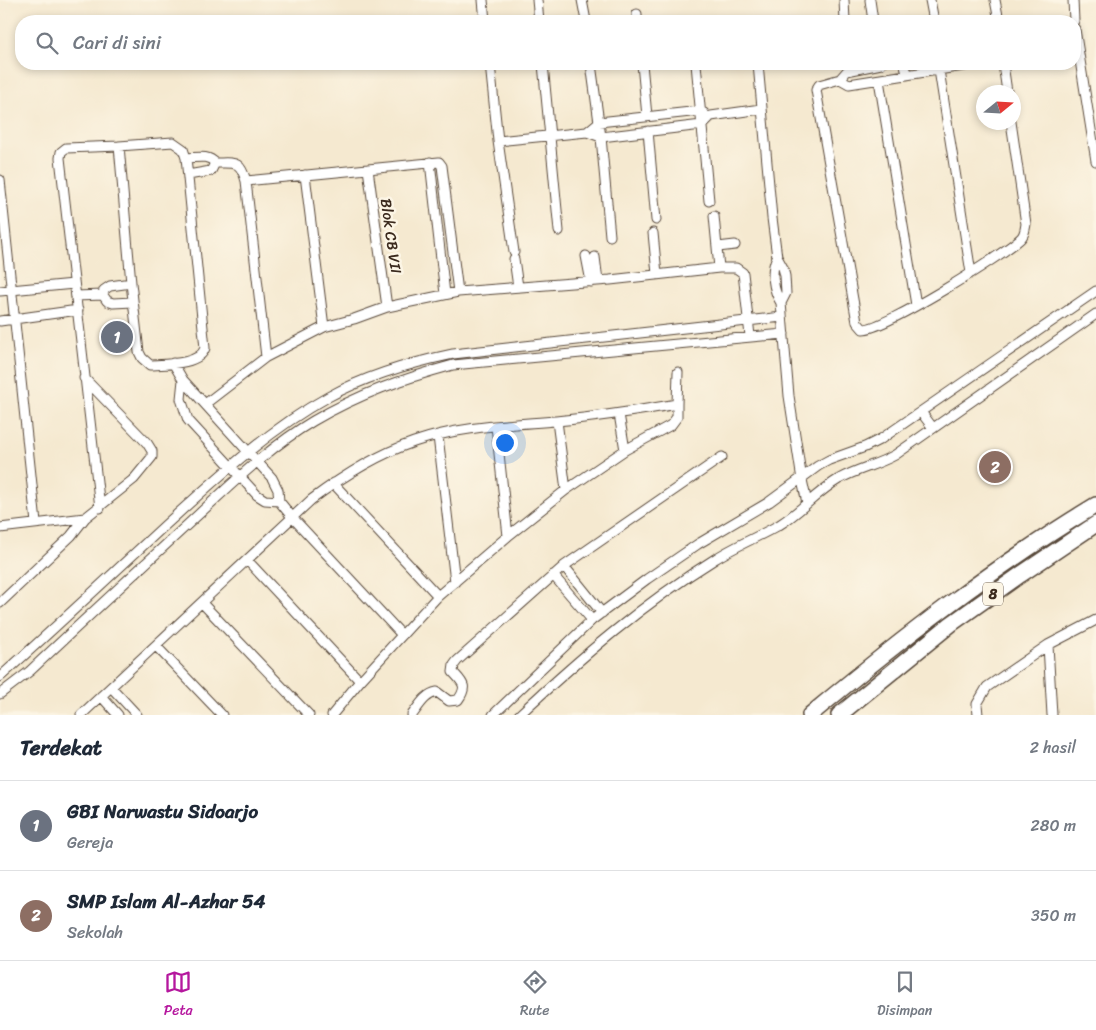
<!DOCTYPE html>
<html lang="id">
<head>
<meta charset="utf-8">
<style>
	:root { --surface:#fff; --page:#f2f2f3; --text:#1f2937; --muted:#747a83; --line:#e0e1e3; --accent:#b5179e }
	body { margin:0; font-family:Sriracha,sans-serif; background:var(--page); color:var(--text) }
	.compass { position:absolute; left:976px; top:85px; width:45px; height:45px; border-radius:50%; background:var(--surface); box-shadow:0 2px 8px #0003; rotate:72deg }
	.you { position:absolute; left:504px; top:442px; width:18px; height:18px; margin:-12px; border:4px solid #fff; border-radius:50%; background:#1a73e8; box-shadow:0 0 0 8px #1a73e833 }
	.badge { display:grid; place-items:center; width:32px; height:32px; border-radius:50%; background:var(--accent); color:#fff; font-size:16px; font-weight:700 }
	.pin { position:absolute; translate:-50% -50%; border:2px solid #fff; box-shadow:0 1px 5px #0006 }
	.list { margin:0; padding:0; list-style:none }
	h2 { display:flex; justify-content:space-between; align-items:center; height:65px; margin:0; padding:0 20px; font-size:21px }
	h2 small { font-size:16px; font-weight:400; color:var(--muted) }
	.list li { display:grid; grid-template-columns:32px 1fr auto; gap:15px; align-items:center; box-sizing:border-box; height:90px; padding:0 20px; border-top:1px solid var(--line) }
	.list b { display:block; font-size:19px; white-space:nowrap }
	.list p { margin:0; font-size:16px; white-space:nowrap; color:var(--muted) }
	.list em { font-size:16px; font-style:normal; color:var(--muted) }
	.icon { flex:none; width:28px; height:28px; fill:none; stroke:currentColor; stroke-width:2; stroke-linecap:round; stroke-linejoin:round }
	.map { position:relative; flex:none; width:1096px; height:715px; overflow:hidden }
	.search { position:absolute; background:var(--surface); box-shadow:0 2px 8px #0003; left:15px; right:15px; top:15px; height:55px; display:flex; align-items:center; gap:12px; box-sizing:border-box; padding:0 18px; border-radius:20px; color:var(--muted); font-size:19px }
	.sheet { height:245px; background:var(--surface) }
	nav { display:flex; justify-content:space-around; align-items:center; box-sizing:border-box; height:70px; border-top:1px solid var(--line); background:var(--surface); font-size:14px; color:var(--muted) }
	nav a { display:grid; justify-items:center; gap:2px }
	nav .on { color:var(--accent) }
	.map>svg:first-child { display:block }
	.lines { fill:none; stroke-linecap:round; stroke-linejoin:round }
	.street-casing { stroke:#574739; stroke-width:11 }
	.highway-casing { stroke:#574739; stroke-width:18 }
	.street { stroke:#fff; stroke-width:9 }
	.highway { stroke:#fff; stroke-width:15 }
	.labels { text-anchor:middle; stroke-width:5; stroke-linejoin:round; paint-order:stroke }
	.shield { fill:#fcf5e5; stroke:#75675a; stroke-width:1 }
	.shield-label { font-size:14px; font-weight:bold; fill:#3b2a1e }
	.street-label { font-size:15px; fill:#3b2a1e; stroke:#fcf5e5 }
</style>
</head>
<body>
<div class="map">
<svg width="1096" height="715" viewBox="0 0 1096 715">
	<rect width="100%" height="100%" fill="#fcf5e5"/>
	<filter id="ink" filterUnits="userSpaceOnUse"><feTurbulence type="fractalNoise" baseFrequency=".02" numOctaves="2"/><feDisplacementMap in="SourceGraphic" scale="10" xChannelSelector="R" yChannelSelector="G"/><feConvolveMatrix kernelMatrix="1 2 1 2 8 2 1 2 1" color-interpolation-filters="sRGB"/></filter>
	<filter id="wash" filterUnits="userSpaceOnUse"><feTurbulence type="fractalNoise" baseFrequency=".0096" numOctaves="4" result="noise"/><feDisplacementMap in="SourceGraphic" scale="20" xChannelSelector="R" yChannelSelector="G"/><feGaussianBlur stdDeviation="1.12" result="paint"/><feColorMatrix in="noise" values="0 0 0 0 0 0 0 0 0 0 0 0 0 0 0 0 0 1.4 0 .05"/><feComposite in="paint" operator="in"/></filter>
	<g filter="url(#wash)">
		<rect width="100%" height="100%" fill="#f5e9d0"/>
	</g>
	<g filter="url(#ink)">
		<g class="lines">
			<defs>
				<path id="street" d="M 483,0 L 485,21
					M 537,0 L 539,21
					M 582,0 L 586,21
					M 844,0 L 845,21
					M 870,0 L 873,21
					M 930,0 L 934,21
					M 995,0 L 999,21
					M 1073,0 L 1074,21
					M 637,14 L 637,21
					M 1075,29 L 1096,161
					M 490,64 L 498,141 L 514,252
					M 543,64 L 559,231
					M 591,64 L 601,137 L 610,236
					M 642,64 L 647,116
					M 696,64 L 709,201
					M 758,64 L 772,218 L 777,257 L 783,268 L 785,276 L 786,293 L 781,303 L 789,396 L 802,480 L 807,503
					M 881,64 L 847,71 L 840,79 L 819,85 L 816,90 L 857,322 L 863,329 C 883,330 1004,255 1021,238 C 1025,234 1025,229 1026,224 L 1011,122
					M 905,64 L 907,75
					M 1003,64 L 1007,92
					M 939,70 L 971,273
					M 840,79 L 849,84 L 976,64
					M 879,80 L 916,305
					M 648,131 L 656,220
					M 587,132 L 599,122 L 700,111 L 704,113
					M 498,141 L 587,132 L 601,137 L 702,125 L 711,116 L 761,109
					M 173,142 L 183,149 L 186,158 L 205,348 C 200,365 165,364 150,365 L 142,358 L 139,352 L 131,283 L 119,146 Z
					M 186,158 C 196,158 208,154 215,163 L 211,171 L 188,175
					M 430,162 L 445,294
					M 215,163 C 235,163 240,160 246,181 L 266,357
					M 368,169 L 387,307
					M 305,175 L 324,327
					M 0,180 L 36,523
					M 246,181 L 439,162 L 442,166 L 458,292
					M 653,233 L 657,274
					M 718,247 L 735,245
					M 586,256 L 591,282
					M 595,257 L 598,281
					M 777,257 C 770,271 773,290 781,303
					M 514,259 L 518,287
					M 719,268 L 736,268 L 743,273 L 750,336
					M 131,283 L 110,286 L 104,290 L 103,295 L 107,301 L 113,303 L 133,302
					M 0,291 L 74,284
					M 76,296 L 103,295
					M 0,321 L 78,310
					M 173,363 L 183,380 L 272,478 L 278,490 L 279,501 L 265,500 L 257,495 L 188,420 L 181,399 L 183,380
					M 205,404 L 266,357 L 324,327 L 354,319 L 387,307 L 458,292 L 610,280 L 719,268 L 714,216
					M 677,404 L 678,372
					M 921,412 L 933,428
					M 619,414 L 625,450
					M 557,421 L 566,490
					M 496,426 L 508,536
					M 438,436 L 455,582
					M 333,483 L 438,596
					M 279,501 L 292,517 L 402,635
					M 100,508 L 60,158 L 61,152 L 66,148 L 119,146
					M 0,528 L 85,518
					M 247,560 L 360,681
					M 564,566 L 602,613
					M 553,575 L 592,620
					M 0,603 L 71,536 L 85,518 L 134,479 L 152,457 L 152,451 L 147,443 L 84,378
					M 202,603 L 309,715
					M 1048,645 L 1052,715
					M 156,646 L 222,715
					M 0,677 C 55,628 108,578 162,528 C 214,481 266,431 328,397 C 366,376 410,363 453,354 L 782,317
					M 111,687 L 137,715
					M 0,694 L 30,671 C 86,618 143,566 199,514 C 235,481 271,446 313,421 C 359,394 402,379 453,365 L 784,334
					M 101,696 L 118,715
					M 81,715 L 311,500 C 343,476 376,455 414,442 C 460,426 508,425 556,421 C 597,417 637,411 677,404 L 677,417 L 671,425 L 625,450 L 566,490 L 508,536 L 438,596 L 360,681 L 332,715
					M 412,715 C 419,706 425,694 437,692 L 449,701 L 458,700 C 468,686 463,683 453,672 L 454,665 L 457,661 L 564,566 L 722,457
					M 493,715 L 592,620 L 647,579 L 698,544 L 769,502 L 818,466 L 829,460 L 865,447 L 881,439 L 1096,291
					M 519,715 C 580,658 644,603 715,559 C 735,546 758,537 779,525 C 800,512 817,492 839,479 C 857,469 877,465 895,455 L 1096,314
					M 978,715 L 977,704 L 987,687 L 1048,645 L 1096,620"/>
				<path id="highway" d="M 810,715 C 901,639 995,566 1096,505
					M 839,715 L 951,624 L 1020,575 L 1096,524"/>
			</defs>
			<use href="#street" class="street-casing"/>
			<use href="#highway" class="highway-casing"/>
			<use href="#street" class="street"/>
			<use href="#highway" class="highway"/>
		</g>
	</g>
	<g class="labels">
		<rect class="shield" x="983" y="582.5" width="20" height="23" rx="4"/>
		<g class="shield-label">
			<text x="993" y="599">8</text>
		</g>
		<g class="street-label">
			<text transform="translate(391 236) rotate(82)" y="5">Blok CB VII</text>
		</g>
	</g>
</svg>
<svg class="compass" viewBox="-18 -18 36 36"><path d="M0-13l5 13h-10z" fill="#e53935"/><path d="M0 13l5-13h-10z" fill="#747a83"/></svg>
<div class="you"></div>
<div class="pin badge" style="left:117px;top:337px;background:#6b7280">1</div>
<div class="pin badge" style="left:995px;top:467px;background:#8d6e63">2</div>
<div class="search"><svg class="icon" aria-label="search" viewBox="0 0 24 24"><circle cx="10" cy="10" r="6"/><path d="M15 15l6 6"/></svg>Cari di sini</div>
</div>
<section class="sheet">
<h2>Terdekat<small>2 hasil</small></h2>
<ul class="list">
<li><span class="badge" style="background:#6b7280">1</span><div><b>GBI Narwastu Sidoarjo</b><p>Gereja</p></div><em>280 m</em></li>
<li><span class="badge" style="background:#8d6e63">2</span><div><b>SMP Islam Al-Azhar 54</b><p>Sekolah</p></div><em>350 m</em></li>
</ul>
</section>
<nav>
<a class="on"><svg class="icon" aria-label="map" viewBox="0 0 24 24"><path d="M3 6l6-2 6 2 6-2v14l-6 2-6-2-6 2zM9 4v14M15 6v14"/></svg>Peta</a>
<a><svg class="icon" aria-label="directions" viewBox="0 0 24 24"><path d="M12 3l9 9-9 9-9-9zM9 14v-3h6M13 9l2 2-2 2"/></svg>Rute</a>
<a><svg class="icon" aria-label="saved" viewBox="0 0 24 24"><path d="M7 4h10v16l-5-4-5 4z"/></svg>Disimpan</a>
</nav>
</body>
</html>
